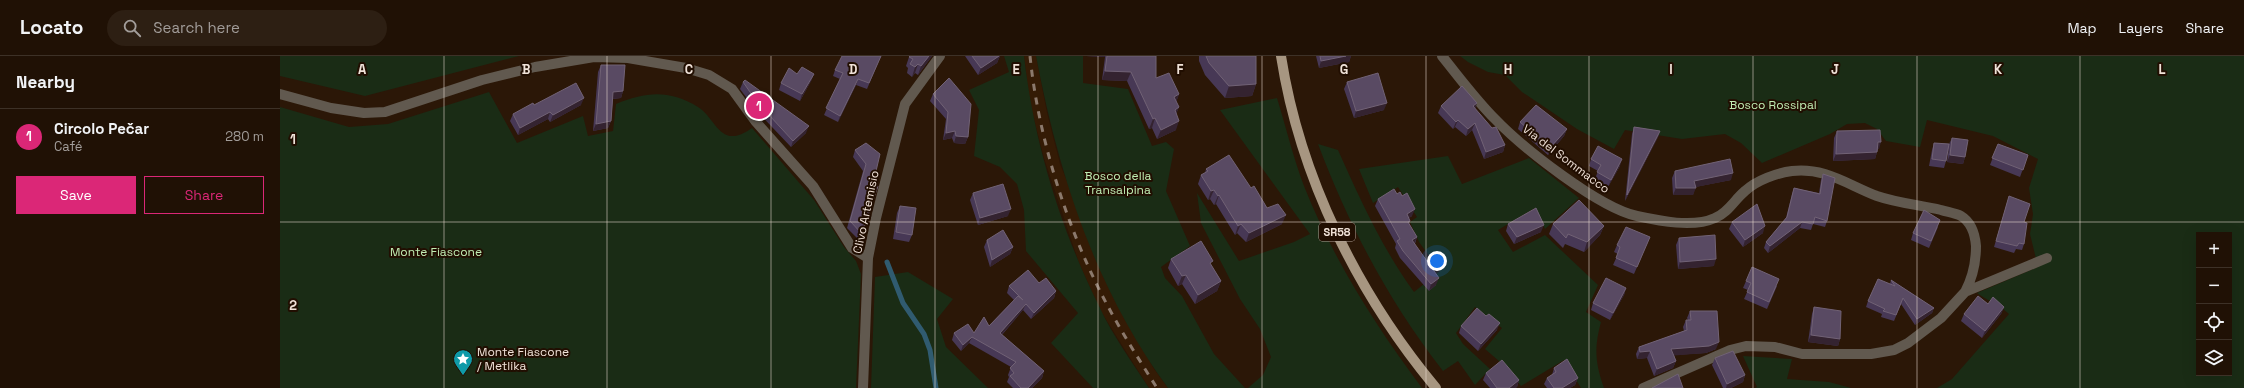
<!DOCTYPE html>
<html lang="en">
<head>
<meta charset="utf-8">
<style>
	:root { --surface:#201105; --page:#2d1f13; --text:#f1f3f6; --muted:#a29d9a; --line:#3d3127; --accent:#db2777 }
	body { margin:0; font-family:"Space Grotesk",sans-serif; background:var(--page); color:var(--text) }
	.controls { position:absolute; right:12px; bottom:12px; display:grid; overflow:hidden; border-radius:0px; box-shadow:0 4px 16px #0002 }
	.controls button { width:36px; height:36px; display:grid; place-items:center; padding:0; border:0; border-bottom:1px solid var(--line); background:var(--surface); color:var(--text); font:20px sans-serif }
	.you { position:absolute; left:1157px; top:205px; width:14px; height:14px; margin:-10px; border:3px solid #fff; border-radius:50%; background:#1a73e8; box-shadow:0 0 0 6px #1a73e833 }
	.badge { display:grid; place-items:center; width:26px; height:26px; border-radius:50%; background:var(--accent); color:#fff; font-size:13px; font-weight:700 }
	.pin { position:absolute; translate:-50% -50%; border:2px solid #fff; box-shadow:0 1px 4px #0006 }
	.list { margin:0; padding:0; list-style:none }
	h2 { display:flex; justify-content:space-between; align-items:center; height:52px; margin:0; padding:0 16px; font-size:17px }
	h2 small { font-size:13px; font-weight:400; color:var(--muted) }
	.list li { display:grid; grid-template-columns:26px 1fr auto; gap:12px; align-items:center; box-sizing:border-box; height:56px; padding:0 16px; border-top:1px solid var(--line) }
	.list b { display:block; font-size:15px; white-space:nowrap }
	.list p { margin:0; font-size:13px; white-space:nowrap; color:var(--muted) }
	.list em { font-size:13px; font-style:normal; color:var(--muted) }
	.actions { display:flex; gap:8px; padding:12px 16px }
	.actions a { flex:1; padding:9px 0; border:1px solid var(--accent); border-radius:0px; text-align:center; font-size:14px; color:var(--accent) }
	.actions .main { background:var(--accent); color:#fff }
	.icon { flex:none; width:22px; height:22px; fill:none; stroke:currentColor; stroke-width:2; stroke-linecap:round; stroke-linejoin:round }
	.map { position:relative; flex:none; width:1964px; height:332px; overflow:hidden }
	header { display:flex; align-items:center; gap:24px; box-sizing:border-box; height:56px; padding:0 20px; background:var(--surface); border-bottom:1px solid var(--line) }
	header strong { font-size:19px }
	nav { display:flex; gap:22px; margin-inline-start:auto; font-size:14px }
	.search { width:280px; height:36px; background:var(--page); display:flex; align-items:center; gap:10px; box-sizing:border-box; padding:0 14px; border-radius:22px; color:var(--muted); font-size:15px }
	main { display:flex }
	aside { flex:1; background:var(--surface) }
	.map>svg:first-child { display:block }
	.built { fill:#341b05 }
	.green { fill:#1a2c15; fill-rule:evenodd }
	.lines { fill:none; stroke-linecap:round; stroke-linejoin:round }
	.stream { stroke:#305b70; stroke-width:5 }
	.minor { stroke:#61594f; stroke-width:10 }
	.primary { stroke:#a79681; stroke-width:10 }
	.rail { stroke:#8b796c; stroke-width:3; stroke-dasharray:7 7; stroke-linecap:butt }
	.wall { fill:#473855 }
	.shaded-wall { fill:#342330 }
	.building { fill:#594a63; stroke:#716275 }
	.grid { fill:none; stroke:#f0e2d8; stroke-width:1; stroke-opacity:0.55 }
	.labels { text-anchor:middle; stroke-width:4; stroke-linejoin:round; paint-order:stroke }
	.shield { fill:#210e01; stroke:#b2a298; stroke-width:1 }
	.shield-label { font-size:11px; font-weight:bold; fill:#f0e2d8 }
	.park-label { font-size:12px; fill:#c0edb3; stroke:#210e01 }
	.street-label { font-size:12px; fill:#f0e2d8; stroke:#210e01 }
	.poi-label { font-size:12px; fill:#f0e2d8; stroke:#210e01; text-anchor:start }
	.grid-label { font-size:13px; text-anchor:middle; font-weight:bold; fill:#f0e2d8; stroke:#210e01; stroke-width:4; stroke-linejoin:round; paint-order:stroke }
</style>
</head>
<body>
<header>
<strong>Locato</strong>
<div class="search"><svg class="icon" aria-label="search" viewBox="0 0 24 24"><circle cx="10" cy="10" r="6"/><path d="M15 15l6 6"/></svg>Search here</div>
<nav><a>Map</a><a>Layers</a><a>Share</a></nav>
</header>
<main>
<aside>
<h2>Nearby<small></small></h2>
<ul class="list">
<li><span class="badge">1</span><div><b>Circolo Pečar</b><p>Café</p></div><em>280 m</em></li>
</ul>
<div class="actions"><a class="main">Save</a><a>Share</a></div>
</aside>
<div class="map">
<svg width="1964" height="332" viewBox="0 0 1964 332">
	<rect width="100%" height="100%" fill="#2b1707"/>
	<path class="built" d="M 744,0 L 756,0 L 767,57 L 780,108 L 837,247 L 874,313 L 888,332 L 869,332 L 820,254 L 799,207 L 764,102 L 749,44 Z"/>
	<path class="green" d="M 0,0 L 239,0 L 85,40 L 0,20 Z
		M 724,0 L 744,0 C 754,87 781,174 820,252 C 833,280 852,306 869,332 L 813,332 L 771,287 L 798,257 L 746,195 L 744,154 L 737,128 L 720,111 L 694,100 L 699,54 L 689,34 L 729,16 Z
		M 756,0 L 803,0 L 803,27 L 848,33 L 872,90 L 886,86 L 894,93 L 886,135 L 910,190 L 881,211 L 885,222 L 902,240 L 934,298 L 965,332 L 888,332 C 815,232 779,120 756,0 Z
		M 1180,0 L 1964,0 L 1964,332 L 1657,332 L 1672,323 L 1729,258 C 1718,248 1708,245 1697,237 L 1758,211 L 1750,178 L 1753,158 L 1749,132 L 1758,103 L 1713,80 L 1647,64 L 1640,91 L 1606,85 L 1597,73 L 1585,67 L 1567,68 L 1550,78 L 1482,107 L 1461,87 L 1445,78 L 1402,83 L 1345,74 L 1334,93 L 1297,73 L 1242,36 L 1225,19 L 1208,16 L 1188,6 ZM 1919,179 L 1949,179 L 1949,317 L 1919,317 Z
		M 209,36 L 237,87 L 303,60 L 308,80 L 333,75 L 336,48 C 365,36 389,33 418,51 C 437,63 440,95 472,72 L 534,144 L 564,191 L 576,205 L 581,218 L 576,332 L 0,332 L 0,51 L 69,71 L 108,68 Z
		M 997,42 C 1006,71 1013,101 1024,130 C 1053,203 1095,269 1142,332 L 968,332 L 983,319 L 991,301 L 980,273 L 960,243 L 921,167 L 917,137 L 959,205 L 1014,186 L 1030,178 L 940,54 Z
		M 1038,88 L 1058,94 C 1080,143 1102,192 1134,236 L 1160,215 L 1139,186 L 1130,166 L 1137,161 L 1118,131 L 1093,147 L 1079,113 L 1168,100 L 1182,128 L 1249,102 L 1299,142 L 1265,173 L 1255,152 L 1218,174 L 1233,196 L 1265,179 L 1318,229 L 1306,256 L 1321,266 C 1314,292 1315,306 1324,332 L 1301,332 L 1284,304 L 1241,330 L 1219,305 L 1205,293 L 1222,272 L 1195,251 L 1176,277 L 1183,288 L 1210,313 L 1195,329 L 1178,305 L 1163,315 C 1109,246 1069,170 1038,88 Z
		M 628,216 L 673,243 L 657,263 L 666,291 L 708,332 L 591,332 L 595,221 Z
		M 1463,300 L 1512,303 L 1507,323 L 1549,326 L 1571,332 L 1475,332 L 1477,331 Z"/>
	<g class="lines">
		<path class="stream" d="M 607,206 L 623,247 L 644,278 L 650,294 L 656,332"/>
		<path class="minor" d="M 1162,0 C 1179,21 1196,44 1215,63 C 1243,92 1319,152 1357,160 C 1380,165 1413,172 1435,162 C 1448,157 1455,143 1465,135 C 1477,124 1497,117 1512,115 C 1545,111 1568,129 1597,140 C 1617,147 1640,149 1661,154 C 1667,156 1675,157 1681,160 C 1691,166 1695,178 1696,190 C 1696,207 1693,221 1685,236
			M 0,38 L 51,52 L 84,57 L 105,56 L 202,24 L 255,11 L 314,1 L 348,2 L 406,12 L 429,19 L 452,33 L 476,66 L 533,130 L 572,192 L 588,202
			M 583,332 L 588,202 L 596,162 L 625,48 L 660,0
			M 1363,332 L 1450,294 L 1466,290 L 1495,291 L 1522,298 L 1591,298 L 1614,294 L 1628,287 L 1661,262 L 1685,236 L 1767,202"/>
		<path class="primary" d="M 1001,0 C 1020,122 1078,238 1156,332"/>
		<path class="rail" d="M 750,0 C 758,80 786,169 823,241 C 839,272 858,302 877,332"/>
	</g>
	<path class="wall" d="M 601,0 L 587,33 L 576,29 L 558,66 L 544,59 L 560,23 L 553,20 L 555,14 Z
		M 652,0 L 638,19 L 635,17 L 632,21 L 627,17 L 628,12 L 626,10 L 629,1 Z
		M 685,0 L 720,0 L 717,7 L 698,19 Z
		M 806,0 L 876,0 L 876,22 L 899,38 L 896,46 L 899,51 L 896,58 L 896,74 L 877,83 L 872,72 L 869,73 L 847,25 L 822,24 L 825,1 Z
		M 919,0 L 976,0 L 976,28 L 972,40 L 945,42 L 925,19 L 919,5 Z
		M 1036,0 L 1071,0 L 1069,6 L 1039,12 Z
		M 321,9 L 343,35 L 341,42 L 333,43 L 331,65 L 328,72 L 313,75 L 318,16 Z
		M 517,18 L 534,18 L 531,25 L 520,45 L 499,34 L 501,27 Z
		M 669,22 L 688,81 L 685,88 L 674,87 L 672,82 L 663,84 L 666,63 L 650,45 L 653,38 Z
		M 463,26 L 526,77 L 511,91 L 475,53 L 460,33 Z
		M 1067,26 L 1104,54 L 1074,62 L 1064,33 Z
		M 254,49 L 301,49 L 270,66 L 268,63 L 238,79 L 230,65 L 233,58 Z
		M 1161,50 L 1195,53 L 1225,89 L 1223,96 L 1204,103 L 1192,74 L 1186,80 L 1175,71 L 1173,73 L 1158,57 Z
		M 1240,66 L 1287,73 L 1284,80 L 1268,99 L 1238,73 Z
		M 1354,71 L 1380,75 L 1378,81 L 1345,145 L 1352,78 Z
		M 1557,75 L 1599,93 L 1598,93 L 1597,96 L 1595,103 L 1553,105 L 1554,82 Z
		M 1672,82 L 1685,101 L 1683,108 L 1667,106 L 1669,91 L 1666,105 L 1664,112 L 1649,110 L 1652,94 L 1654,87 L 1669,88 Z
		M 586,87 L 593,128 L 598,130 L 580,185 L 567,172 L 583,115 L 573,101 L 575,94 Z
		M 1718,88 L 1748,99 L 1740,121 L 1710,109 Z
		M 1311,103 L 1340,110 L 1328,131 L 1315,123 L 1318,115 L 1309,110 Z
		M 926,113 L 971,132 L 987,152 L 1002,168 L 966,186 L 957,177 L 955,179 L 936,148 L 934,149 L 930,143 L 928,144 L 918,128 L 921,119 L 925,117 Z
		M 1395,115 L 1451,124 L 1415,131 L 1413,139 L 1393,139 L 1392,122 Z
		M 1543,118 L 1547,165 L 1545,171 L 1533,168 L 1531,174 L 1520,172 L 1488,197 L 1484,192 L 1486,186 L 1506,162 L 1512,138 L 1514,132 L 1539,137 L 1541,124 Z
		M 693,137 L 728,160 L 698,169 L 690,144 Z
		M 1117,138 L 1132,160 L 1129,162 L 1130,165 L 1129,168 L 1137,181 L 1135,188 L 1156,229 L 1149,235 L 1120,202 L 1115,192 L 1116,188 L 1095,150 L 1098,143 Z
		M 1729,140 L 1744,166 L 1744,188 L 1742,194 L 1736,193 L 1734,197 L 1714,191 Z
		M 620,150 L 632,179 L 629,186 L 613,183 L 617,157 Z
		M 1452,166 L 1483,177 L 1463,191 L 1449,173 Z
		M 1228,168 L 1261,176 L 1234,188 L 1226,175 Z
		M 1273,168 L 1324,170 L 1320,179 L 1304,196 L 1285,188 L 1283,192 L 1269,178 Z
		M 1658,171 L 1649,192 L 1631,184 L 1633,177 Z
		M 1370,181 L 1354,218 L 1333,209 L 1338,198 L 1334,196 L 1337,189 Z
		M 1399,182 L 1434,210 L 1398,213 L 1396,189 Z
		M 707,184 L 733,191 L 730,198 L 710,211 L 704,191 Z
		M 891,203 L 931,209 L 941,225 L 937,235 L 915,248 L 902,228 L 898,230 L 888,212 Z
		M 1611,224 L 1654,252 L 1652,257 L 1635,269 L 1621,248 L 1614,265 L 1601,261 L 1602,258 L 1586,251 L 1588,245 L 1610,228 Z
		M 1466,225 L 1497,230 L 1487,253 L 1464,243 L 1468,234 L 1463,232 Z
		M 759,227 L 776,235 L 774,242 L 751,263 L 743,254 L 722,279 L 764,315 L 762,322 L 752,332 L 733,332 L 727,326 L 729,321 L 728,319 L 731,311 L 689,287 L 681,295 L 672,284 L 674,277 L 694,277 L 709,270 L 734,244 L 727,237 L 729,230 Z
		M 1346,232 L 1344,239 L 1330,264 L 1311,254 L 1313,247 Z
		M 1708,248 L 1724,251 L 1721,258 L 1702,282 L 1681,265 L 1684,258 Z
		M 1534,251 L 1560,283 L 1558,290 L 1528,286 L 1532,258 Z
		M 1410,255 L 1436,293 L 1426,297 L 1394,299 L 1396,305 L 1393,312 L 1374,320 L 1367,302 L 1357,303 L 1356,298 L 1359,291 L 1404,275 L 1403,271 L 1406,264 L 1408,264 L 1407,262 Z
		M 1181,270 L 1217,274 L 1198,295 L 1179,277 Z
		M 1435,302 L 1465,319 L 1463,326 L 1451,332 L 1443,332 L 1432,309 Z
		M 1274,312 L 1298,322 L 1295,329 L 1290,332 L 1267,332 L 1264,328 L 1267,322 L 1272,319 Z
		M 1206,317 L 1239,324 L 1237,331 L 1235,332 L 1210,332 L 1203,324 Z"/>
	<path class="shaded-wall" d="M 649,0 L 652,0 L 638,19 L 641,10 Z
		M 720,0 L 717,7 L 698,19 L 701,12 Z
		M 806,0 L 825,0 L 825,1 Z
		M 1066,0 L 1071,0 L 1069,6 L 1039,12 L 1041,5 Z
		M 638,8 L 635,17 L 632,21 L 635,11 Z
		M 825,15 L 851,16 L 847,25 L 822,24 Z
		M 534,18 L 531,25 L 520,45 L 522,38 Z
		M 578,23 L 576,29 L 558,66 L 560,60 Z
		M 976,28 L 972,40 L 945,42 L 949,30 Z
		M 343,35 L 341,42 L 331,43 L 333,36 Z
		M 899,38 L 896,47 L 894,41 Z
		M 304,42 L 301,49 L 270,66 L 273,59 Z
		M 1107,47 L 1104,54 L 1074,62 L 1076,55 Z
		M 1197,47 L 1195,54 L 1193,50 Z
		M 899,51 L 895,61 L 895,54 Z
		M 270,56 L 268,63 L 238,79 L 240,72 Z
		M 875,62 L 872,72 L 869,73 L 873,63 Z
		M 1178,64 L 1175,71 L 1173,73 L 1176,66 Z
		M 331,65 L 328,72 L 313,75 L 316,68 Z
		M 899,65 L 896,74 L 877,83 L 881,74 Z
		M 1195,67 L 1192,74 L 1186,80 L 1188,73 Z
		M 529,70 L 526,77 L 511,91 L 513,85 Z
		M 1287,73 L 1284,80 L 1268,99 L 1270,92 Z
		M 675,75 L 672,82 L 663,84 L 666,77 Z
		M 1380,75 L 1378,81 L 1345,145 L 1347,139 Z
		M 676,80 L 688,81 L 685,88 L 674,87 Z
		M 1598,86 L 1601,86 L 1599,93 L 1596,93 Z
		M 1225,89 L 1223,96 L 1204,103 L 1206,96 Z
		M 1597,96 L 1595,103 L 1553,105 L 1556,98 Z
		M 1670,99 L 1685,101 L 1683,108 L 1667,106 Z
		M 1342,103 L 1340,110 L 1328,131 L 1331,124 Z
		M 1453,117 L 1451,124 L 1411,132 L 1414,125 Z
		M 1396,132 L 1416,132 L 1413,139 L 1393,139 Z
		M 934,134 L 930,143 L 928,144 L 931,135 Z
		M 939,139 L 936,148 L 934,149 L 938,140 Z
		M 731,153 L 728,160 L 698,169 L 700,162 Z
		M 1135,153 L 1132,160 L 1124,165 L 1127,158 Z
		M 1006,159 L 1002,168 L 966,186 L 969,177 Z
		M 1522,166 L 1520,172 L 1488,197 L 1490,190 Z
		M 961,168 L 957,177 L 955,179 L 958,170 Z
		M 1264,169 L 1261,176 L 1234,188 L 1237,181 Z
		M 1324,170 L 1320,179 L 1304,196 L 1307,186 Z
		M 1485,170 L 1483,177 L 1463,191 L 1465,184 Z
		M 1137,181 L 1134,188 L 1132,184 Z
		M 733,191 L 730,198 L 710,211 L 712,204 Z
		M 1436,203 L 1434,210 L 1398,213 L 1400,206 Z
		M 906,219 L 902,228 L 898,230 L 902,220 Z
		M 1159,222 L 1156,229 L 1149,235 L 1151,228 Z
		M 941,225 L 937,235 L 915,248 L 918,239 Z
		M 1346,232 L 1344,239 L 1330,264 L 1333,257 Z
		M 776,235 L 774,242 L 751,263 L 754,257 Z
		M 746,248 L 743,254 L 717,284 L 720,277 Z
		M 1724,251 L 1721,258 L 1702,282 L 1705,275 Z
		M 1654,252 L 1652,257 L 1635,269 L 1637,263 Z
		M 1220,267 L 1217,274 L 1198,295 L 1201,288 Z
		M 1531,279 L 1560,283 L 1558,290 L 1528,286 Z
		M 692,281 L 689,287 L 681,295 L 683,289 Z
		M 1439,286 L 1436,293 L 1426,297 L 1388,300 L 1391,293 Z
		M 1370,295 L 1367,302 L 1357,303 L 1360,296 Z
		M 1396,305 L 1393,312 L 1374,320 L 1377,313 Z
		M 764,315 L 762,322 L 752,332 L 748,332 Z
		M 1465,319 L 1463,326 L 1451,332 L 1446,332 L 1447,328 Z
		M 1298,322 L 1295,329 L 1290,332 L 1282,332 Z
		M 1239,324 L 1237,331 L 1235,332 L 1229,332 Z"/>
	<path class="building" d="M 562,0 L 601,0 L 589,27 L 578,23 L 560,60 L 546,52 L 563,17 L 555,14 Z
		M 630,0 L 649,0 L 641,10 L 638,8 L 635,11 L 630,8 L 633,3 L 629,1 Z
		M 692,0 L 719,0 L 701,12 Z
		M 827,0 L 876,0 L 876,22 L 889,17 L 899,38 L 894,41 L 899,51 L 895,54 L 899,65 L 881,74 L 875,62 L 873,63 L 851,16 L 825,15 Z
		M 926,0 L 976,0 L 976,28 L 949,30 L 929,7 Z
		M 1040,0 L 1066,0 L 1041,5 Z
		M 321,9 L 345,9 L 343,35 L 333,36 L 331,65 L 316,68 Z
		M 522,11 L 534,18 L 522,38 L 501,27 L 509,12 L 517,18 Z
		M 1098,17 L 1107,47 L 1076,55 L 1067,26 Z
		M 669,22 L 691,48 L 688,81 L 676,80 L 675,75 L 666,77 L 668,56 L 653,38 Z
		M 465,24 L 529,70 L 513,85 L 477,46 L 463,26 Z
		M 296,27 L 304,42 L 273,59 L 270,56 L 240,72 L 233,58 L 253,47 L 254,49 Z
		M 1182,30 L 1197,47 L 1193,50 L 1212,72 L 1216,71 L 1225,89 L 1206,96 L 1195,67 L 1188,73 L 1178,64 L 1176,66 L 1161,50 Z
		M 1256,49 L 1287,73 L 1270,92 L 1240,66 Z
		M 1354,71 L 1380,75 L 1347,139 Z
		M 1600,74 L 1601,86 L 1598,86 L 1597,96 L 1556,98 L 1557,75 Z
		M 1672,82 L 1688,84 L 1685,101 L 1670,99 Z
		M 586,87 L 600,98 L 593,128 L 598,130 L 582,178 L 570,165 L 586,108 L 575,94 Z
		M 1654,87 L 1669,88 L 1666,105 L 1652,103 Z
		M 1718,88 L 1748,99 L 1743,114 L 1712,102 Z
		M 1318,90 L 1342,103 L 1331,124 L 1317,116 L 1321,109 L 1311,103 Z
		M 949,99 L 971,132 L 974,130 L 987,152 L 998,148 L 1006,159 L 969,177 L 961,168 L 958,170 L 939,139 L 938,140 L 934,134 L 931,135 L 921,119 L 928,115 L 926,113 Z
		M 1450,103 L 1453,117 L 1414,125 L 1416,132 L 1396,132 L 1395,115 Z
		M 1543,118 L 1555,122 L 1547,165 L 1535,161 L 1533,168 L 1522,166 L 1490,190 L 1486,186 L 1507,161 L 1514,132 L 1540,138 Z
		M 723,128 L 731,153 L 700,162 L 693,137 Z
		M 1114,133 L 1117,138 L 1120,136 L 1122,140 L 1127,137 L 1135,153 L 1127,158 L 1130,165 L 1128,166 L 1137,181 L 1132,184 L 1159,222 L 1151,228 L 1123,195 L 1117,185 L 1120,183 L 1098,143 Z
		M 1729,140 L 1750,148 L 1744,166 L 1747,167 L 1744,188 L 1739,187 L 1737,190 L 1716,185 Z
		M 1299,144 L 1324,170 L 1307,186 L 1288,178 L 1286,182 L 1273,168 Z
		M 1477,148 L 1485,170 L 1465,184 L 1452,166 Z
		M 620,150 L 636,152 L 632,179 L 616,176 Z
		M 1256,152 L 1264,169 L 1237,181 L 1228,168 Z
		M 1644,154 L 1660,164 L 1651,185 L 1633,177 Z
		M 1346,171 L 1370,181 L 1357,211 L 1336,202 L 1340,191 L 1337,189 Z
		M 723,174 L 733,191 L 712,204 L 707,184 Z
		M 1435,179 L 1436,203 L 1400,206 L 1399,182 Z
		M 921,185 L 933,205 L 930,207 L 941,225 L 918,239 L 906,219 L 902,220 L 891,203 Z
		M 1472,211 L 1499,223 L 1489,246 L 1467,236 L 1471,227 L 1466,225 Z
		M 748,214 L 759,227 L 766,222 L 776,235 L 754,257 L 746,248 L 720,277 L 764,315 L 748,332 L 741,332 L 730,320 L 734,317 L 730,312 L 736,306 L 692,281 L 683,289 L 674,277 L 688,268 L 694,277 L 704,261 L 709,270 L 738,240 L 743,244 L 729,230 Z
		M 1326,222 L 1346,232 L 1333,257 L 1313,247 Z
		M 1598,223 L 1615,230 L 1611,224 L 1654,252 L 1637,263 L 1623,242 L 1616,259 L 1603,255 L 1605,253 L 1588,245 Z
		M 1698,240 L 1708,248 L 1713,241 L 1724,251 L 1705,275 L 1684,258 Z
		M 1534,251 L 1561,255 L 1560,283 L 1531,279 Z
		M 1197,252 L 1206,260 L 1209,258 L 1220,267 L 1201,288 L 1181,270 Z
		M 1410,255 L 1437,255 L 1439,286 L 1429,290 L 1391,293 L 1396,305 L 1377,313 L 1370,295 L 1360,296 L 1359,291 L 1407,274 L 1406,264 L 1411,264 Z
		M 1453,295 L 1465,319 L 1447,328 L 1435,302 Z
		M 1287,303 L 1298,322 L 1282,332 L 1274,332 L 1267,322 L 1276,316 L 1274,312 Z
		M 1222,304 L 1239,324 L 1229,332 L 1217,332 L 1206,317 Z
		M 1398,318 L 1403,332 L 1372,332 Z"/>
	<path class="grid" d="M 164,0 L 164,332M 327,0 L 327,332M 491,0 L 491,332M 655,0 L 655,332M 818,0 L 818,332M 982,0 L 982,332M 1146,0 L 1146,332M 1309,0 L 1309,332M 1473,0 L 1473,332M 1637,0 L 1637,332M 1800,0 L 1800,332M 0,166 L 1964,166"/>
	<defs>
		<symbol id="sight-pin" viewBox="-11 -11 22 30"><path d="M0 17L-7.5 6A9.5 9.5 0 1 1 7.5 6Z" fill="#0f9aa8" stroke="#210e01"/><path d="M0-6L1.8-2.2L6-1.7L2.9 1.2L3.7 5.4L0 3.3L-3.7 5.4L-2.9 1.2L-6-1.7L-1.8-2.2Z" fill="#fff"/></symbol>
	</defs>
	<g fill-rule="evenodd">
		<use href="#sight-pin" x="172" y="292" width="22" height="30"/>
	</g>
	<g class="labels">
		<rect class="shield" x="1039" y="167" width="36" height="18" rx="3"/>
		<g class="shield-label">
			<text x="1057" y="180">SR58</text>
		</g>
		<g class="park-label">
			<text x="1493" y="53">Bosco Rossipal</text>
			<text x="838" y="124">Bosco della<tspan x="838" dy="14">Transalpina</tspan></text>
			<text x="156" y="200">Monte Fiascone</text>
		</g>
		<g class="street-label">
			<text transform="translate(1286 103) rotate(37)" y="4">Via del Sommacco</text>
			<text transform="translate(586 156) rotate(-78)" y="4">Clivo Artemisio</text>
		</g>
		<g class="poi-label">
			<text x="197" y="300">Monte Fiascone<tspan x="197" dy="14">/ Metlika</tspan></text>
		</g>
	</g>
	<g class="grid-label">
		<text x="82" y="18">A</text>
		<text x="246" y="18">B</text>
		<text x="409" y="18">C</text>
		<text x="573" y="18">D</text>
		<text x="736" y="18">E</text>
		<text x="900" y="18">F</text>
		<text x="1064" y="18">G</text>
		<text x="1228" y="18">H</text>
		<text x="1391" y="18">I</text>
		<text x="1555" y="18">J</text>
		<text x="1718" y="18">K</text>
		<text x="1882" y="18">L</text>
		<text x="13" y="88">1</text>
		<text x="13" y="254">2</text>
	</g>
</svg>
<div class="controls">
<button>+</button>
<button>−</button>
<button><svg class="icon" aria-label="locate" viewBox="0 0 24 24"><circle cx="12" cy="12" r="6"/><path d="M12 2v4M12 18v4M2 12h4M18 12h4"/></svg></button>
<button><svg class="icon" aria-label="layers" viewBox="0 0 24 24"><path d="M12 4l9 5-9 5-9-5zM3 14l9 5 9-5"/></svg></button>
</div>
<div class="you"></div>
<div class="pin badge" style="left:479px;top:50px">1</div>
</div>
</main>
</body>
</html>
